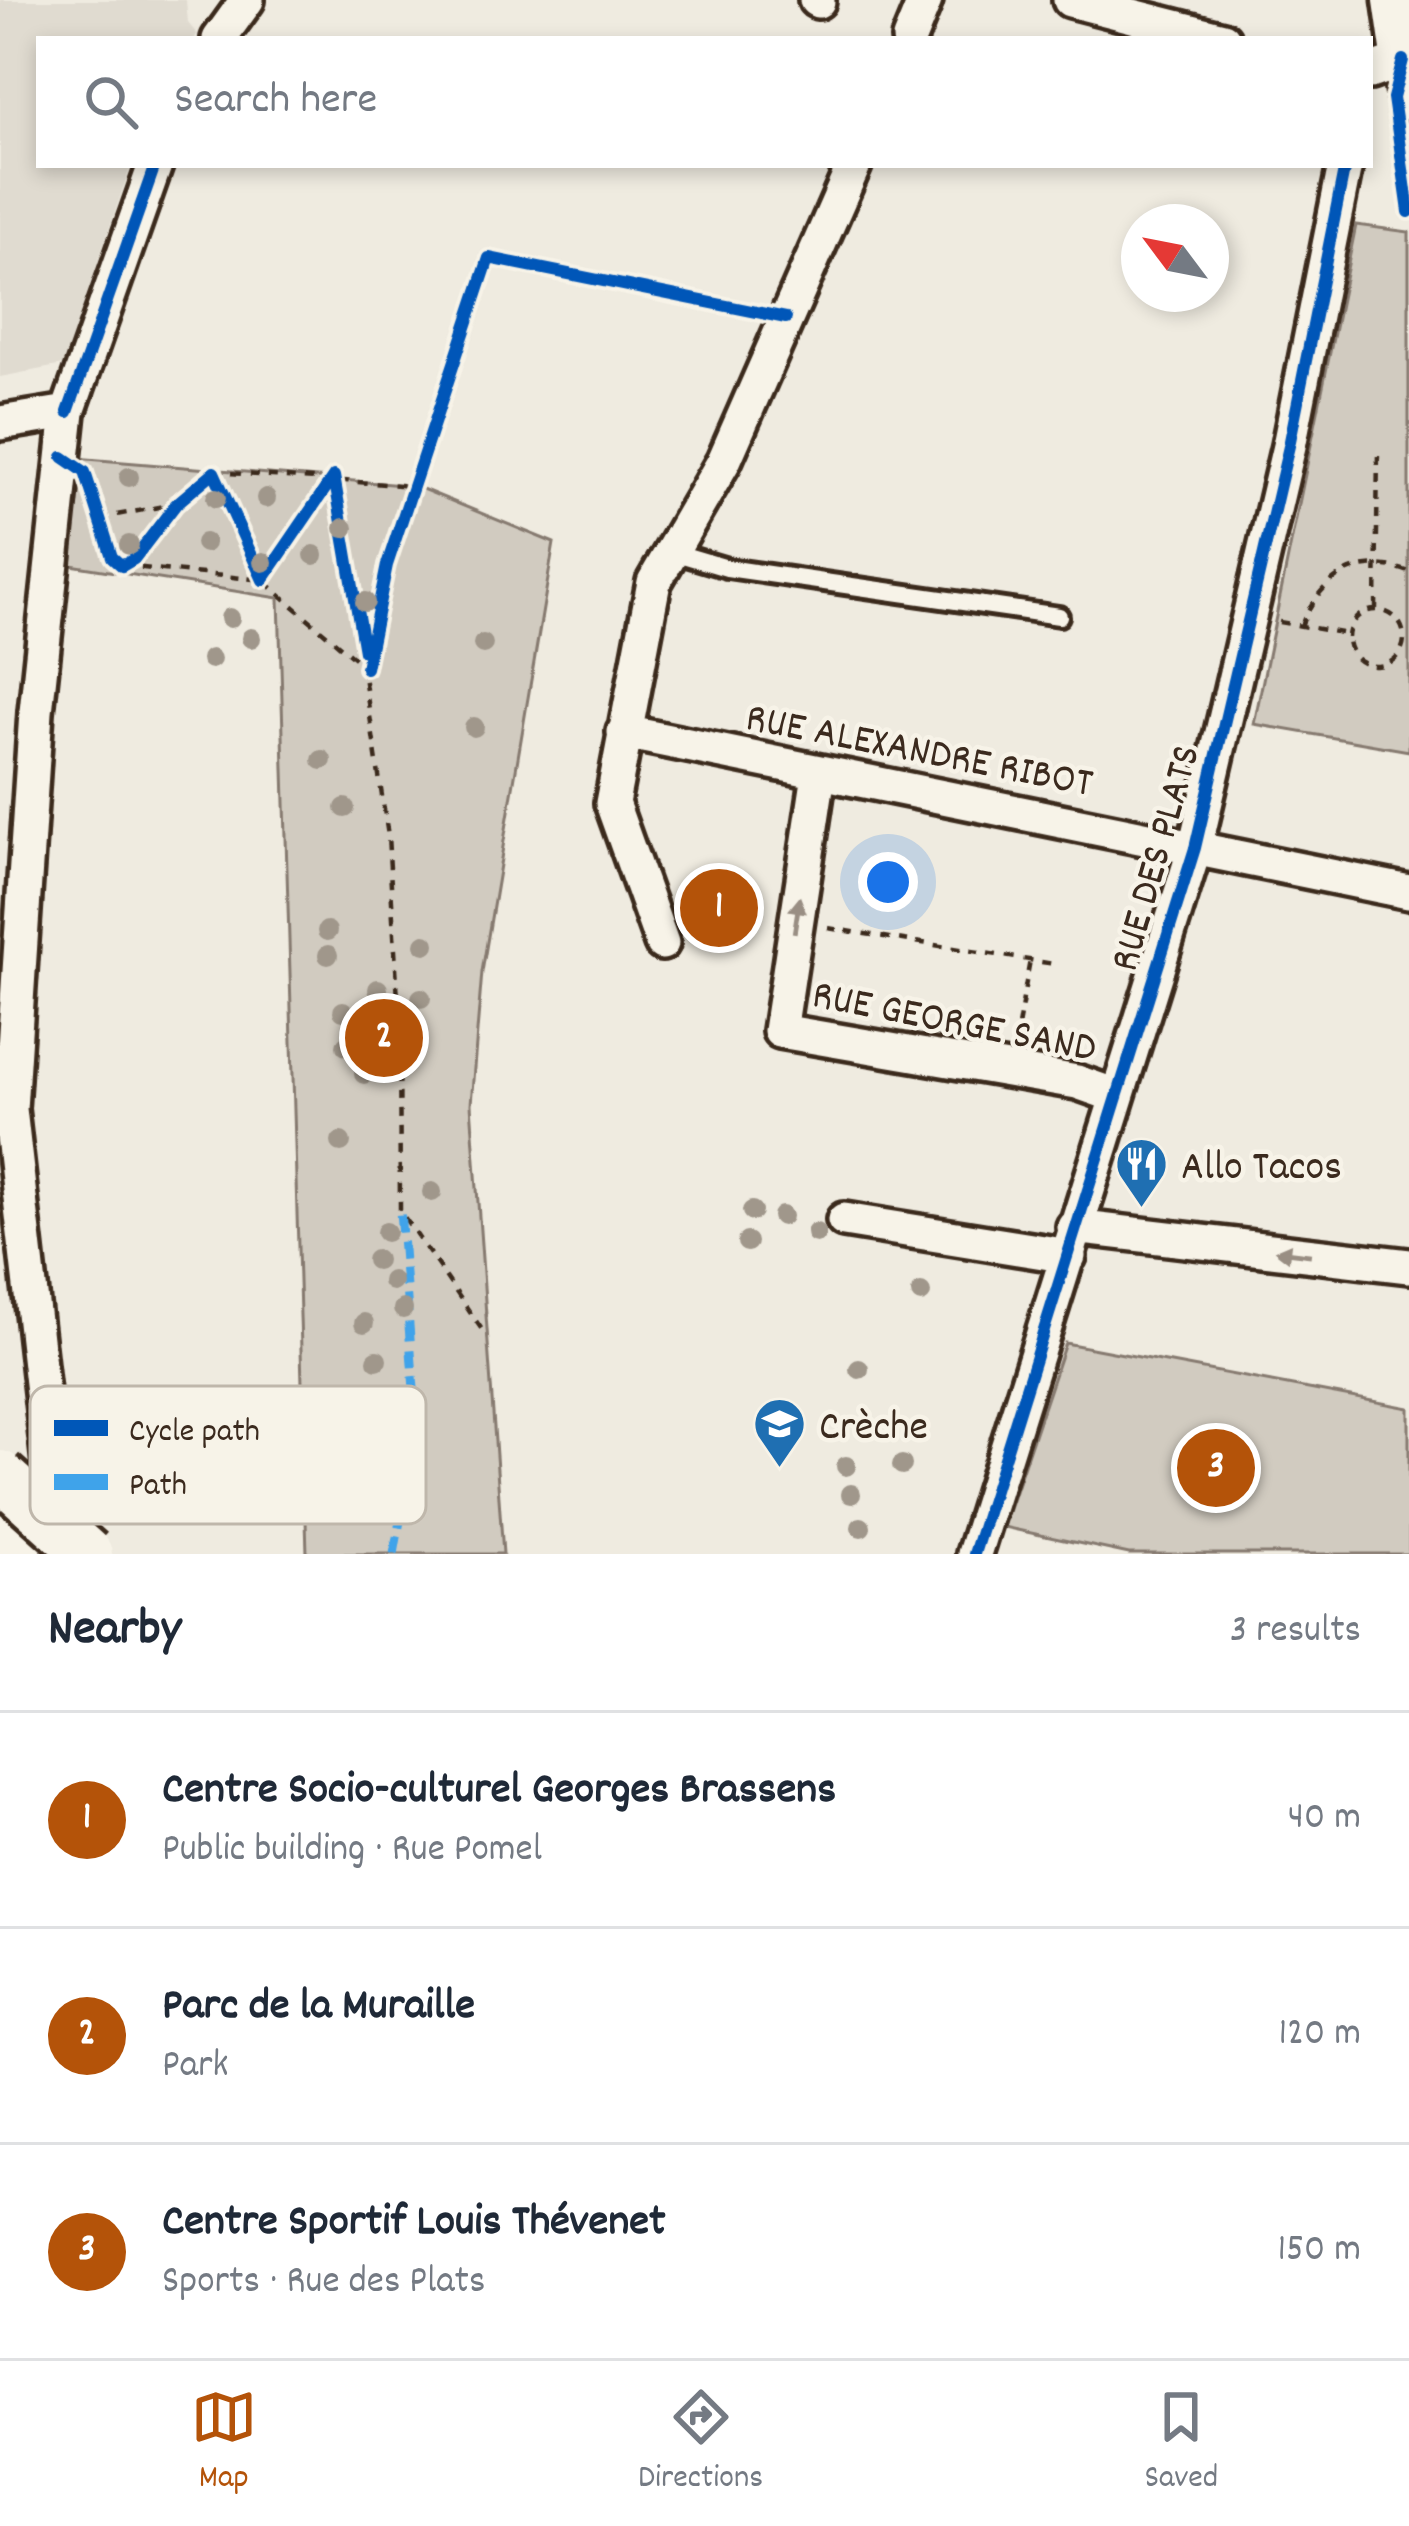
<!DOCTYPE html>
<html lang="en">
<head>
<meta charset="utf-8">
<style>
	:root { --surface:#fff; --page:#f2f2f3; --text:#1f2937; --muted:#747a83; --line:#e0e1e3; --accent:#b45309 }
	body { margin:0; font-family:Dekko,sans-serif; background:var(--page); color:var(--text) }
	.compass { position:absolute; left:1121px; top:204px; width:108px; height:108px; border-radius:50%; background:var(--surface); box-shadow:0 6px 18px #0003; rotate:302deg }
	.you { position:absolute; left:888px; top:882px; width:42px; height:42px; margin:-30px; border:9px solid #fff; border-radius:50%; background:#1a73e8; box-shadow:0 0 0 18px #1a73e833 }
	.badge { display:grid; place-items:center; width:78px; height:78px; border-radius:50%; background:var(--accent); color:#fff; font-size:39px; font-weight:700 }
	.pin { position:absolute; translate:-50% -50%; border:6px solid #fff; box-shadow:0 3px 12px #0006 }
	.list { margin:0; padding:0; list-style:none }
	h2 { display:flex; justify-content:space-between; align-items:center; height:156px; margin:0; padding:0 48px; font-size:51px }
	h2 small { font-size:39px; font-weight:400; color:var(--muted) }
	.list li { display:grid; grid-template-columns:78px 1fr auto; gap:36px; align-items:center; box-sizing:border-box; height:216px; padding:0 48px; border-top:3px solid var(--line) }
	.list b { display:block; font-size:45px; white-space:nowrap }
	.list p { margin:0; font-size:39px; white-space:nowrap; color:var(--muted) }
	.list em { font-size:39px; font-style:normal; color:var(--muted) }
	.icon { flex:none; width:66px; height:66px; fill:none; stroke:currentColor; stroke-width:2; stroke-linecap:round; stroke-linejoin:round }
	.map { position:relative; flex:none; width:1409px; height:1554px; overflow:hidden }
	.search { position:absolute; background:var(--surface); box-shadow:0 6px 18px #0003; left:36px; right:36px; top:36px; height:132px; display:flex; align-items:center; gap:30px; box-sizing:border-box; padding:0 42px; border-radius:0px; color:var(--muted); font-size:45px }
	.sheet { height:804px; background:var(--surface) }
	nav { display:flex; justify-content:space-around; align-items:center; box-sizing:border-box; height:168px; border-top:3px solid var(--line); background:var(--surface); font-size:33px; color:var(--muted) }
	nav a { display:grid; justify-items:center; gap:6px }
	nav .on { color:var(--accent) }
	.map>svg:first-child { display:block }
	.built { fill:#e0dbd0 }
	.green { fill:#d1cbc0; stroke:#867a6f; stroke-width:3 }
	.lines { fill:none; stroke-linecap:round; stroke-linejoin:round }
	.service-casing { stroke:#3b2a1e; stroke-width:26 }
	.minor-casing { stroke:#3b2a1e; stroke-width:42 }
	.tertiary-casing { stroke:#3b2a1e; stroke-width:51 }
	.secondary-casing { stroke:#3b2a1e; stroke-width:57 }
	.path { stroke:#3b2a1e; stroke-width:4.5; stroke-dasharray:9 9; stroke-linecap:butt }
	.service { stroke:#f7f3e8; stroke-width:16 }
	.minor { stroke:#f7f3e8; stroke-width:33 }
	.tertiary { stroke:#f7f3e8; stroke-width:42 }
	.secondary { stroke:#f7f3e8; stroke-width:48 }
	.tram { stroke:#3b2a1e; stroke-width:3 }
	.secondary-bridge-casing { stroke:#3b2a1e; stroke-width:57; stroke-linecap:butt }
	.secondary-bridge { stroke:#f7f3e8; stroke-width:48 }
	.quiet { stroke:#3fa3ea; stroke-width:9; stroke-dasharray:18 9; stroke-linecap:butt }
	.cycleway-casing { stroke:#f7f3e8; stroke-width:20 }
	.cycleway { stroke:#0057b8; stroke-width:12 }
	.tree { fill:#a0978b }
	.oneway { fill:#998e83 }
	.labels { text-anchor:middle; stroke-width:9; stroke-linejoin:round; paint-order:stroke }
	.street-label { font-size:42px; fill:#3b2a1e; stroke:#f7f3e8 }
	.poi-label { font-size:42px; fill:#3b2a1e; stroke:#f7f3e8; text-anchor:start }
	.key { fill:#f7f3e8; stroke:#bfb7ab; stroke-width:3 }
	.key-label { font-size:33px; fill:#3b2a1e }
</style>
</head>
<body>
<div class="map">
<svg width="1409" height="1554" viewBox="0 0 1409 1554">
	<rect width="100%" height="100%" fill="#efebe0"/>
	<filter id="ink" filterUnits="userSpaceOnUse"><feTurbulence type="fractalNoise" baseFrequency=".00833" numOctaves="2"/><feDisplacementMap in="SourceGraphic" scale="24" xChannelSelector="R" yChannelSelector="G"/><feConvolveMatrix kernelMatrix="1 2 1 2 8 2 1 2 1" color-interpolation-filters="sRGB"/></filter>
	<g filter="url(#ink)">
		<path class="built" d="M 0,0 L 186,0 L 188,23 L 197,34 L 194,39 L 39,39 L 39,165 L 131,165 L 63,365 L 0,377 Z"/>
		<path class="green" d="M 1356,225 L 1409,232 L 1409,751 L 1254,724 Z
			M 63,457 L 415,486 L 554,543 L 482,972 L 471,1104 L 503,1554 L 307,1554 L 279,598 L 52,562 Z
			M 1065,1343 L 1409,1408 L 1409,1554 L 1129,1554 L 1003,1527 Z"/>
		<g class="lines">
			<defs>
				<path id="service" d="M 673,552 L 727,568 L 1059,616"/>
				<path id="minor" d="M 816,0 L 818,1
					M 1070,0 L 1223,39
					M 219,39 L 247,0
					M 909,39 L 925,0
					M 1370,72 L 1403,60
					M 0,423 L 68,412
					M 624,732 L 1409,892
					M 819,774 L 780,1031 L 1077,1082 L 1114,1095
					M 662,943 L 612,803 L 654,582 L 724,461 L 854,165
					M 844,1220 L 1069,1256
					M 1074,1227 L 1409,1266
					M 58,1534 L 10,1109 L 36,712 L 68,412 L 155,165
					M 974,1554 L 1195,848 L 1289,446 L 1345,165"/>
				<path id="tertiary" d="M 1395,0 L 1409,98"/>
				<path id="secondary" d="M 0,1538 L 18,1554"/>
			</defs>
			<use href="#service" class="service-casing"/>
			<use href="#minor" class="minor-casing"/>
			<use href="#tertiary" class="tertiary-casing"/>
			<use href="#secondary" class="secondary-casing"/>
			<path class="path" d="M 214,472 L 415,486
				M 92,492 L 112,557 L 122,566 L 134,559 L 176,504 L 214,472 L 263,580 L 334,476 L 388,836 L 399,1016 L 400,1211 L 485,1334
				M 100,518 L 176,504
				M 123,566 L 263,580 L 366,668
				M 1376,609 L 1378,450
				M1348 638a28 28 0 1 1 56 0a28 28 0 1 1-56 0Z
				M 1279,622 L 1347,634
				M 1301,626 C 1319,579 1358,552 1409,572
				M 368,662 L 387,565 L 489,258
				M 828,928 L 1054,964
				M 1015,1043 L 1030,960"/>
			<use href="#service" class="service"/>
			<use href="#minor" class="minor"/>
			<use href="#tertiary" class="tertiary"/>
			<use href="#secondary" class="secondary"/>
			<path class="tram" d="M 0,1491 L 70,1554"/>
			<defs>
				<path id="secondary-bridge" d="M 0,1475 L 88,1554"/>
			</defs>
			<use href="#secondary-bridge" class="secondary-bridge-casing"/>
			<use href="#secondary-bridge" class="secondary-bridge"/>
			<path class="quiet" d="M 394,1554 L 417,1427 L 400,1211"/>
			<defs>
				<path id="cycleway" d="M 1403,60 L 1393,98 L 1409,212
					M 68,412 L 155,165
					M 63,457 L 85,472 L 112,557 L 122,566 L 134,559 L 176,504 L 214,472 L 263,580 L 334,476 L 364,651
					M 366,668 L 387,565 L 489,258 L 786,318
					M 974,1554 L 1195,848 L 1289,446 L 1345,165"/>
			</defs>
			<use href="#cycleway" class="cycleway-casing"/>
			<use href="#cycleway" class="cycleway"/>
		</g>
		<g class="tree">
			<circle cx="129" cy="477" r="10"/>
			<circle cx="216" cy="498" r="10"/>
			<circle cx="266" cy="498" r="10"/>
			<circle cx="344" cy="528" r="10"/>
			<circle cx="205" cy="543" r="10"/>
			<circle cx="129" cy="545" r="10"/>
			<circle cx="314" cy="555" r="10"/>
			<circle cx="263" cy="562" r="10"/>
			<circle cx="365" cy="602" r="10"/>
			<circle cx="230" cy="618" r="10"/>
			<circle cx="251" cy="638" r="10"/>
			<circle cx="483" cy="644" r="10"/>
			<circle cx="211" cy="659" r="10"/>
			<circle cx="474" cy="727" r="10"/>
			<circle cx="322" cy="760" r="10"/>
			<circle cx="345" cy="808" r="10"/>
			<circle cx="327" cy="931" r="10"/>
			<circle cx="425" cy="944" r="10"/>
			<circle cx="328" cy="955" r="10"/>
			<circle cx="378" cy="989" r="10"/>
			<circle cx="421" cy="998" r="10"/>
			<circle cx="343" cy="1011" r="10"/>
			<circle cx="382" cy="1018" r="10"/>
			<circle cx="413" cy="1025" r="10"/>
			<circle cx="346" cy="1046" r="10"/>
			<circle cx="364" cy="1074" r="10"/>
			<circle cx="341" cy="1142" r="10"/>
			<circle cx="432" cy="1192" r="10"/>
			<circle cx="752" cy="1211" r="10"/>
			<circle cx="782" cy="1216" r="10"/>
			<circle cx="386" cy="1232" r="10"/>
			<circle cx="816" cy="1233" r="10"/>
			<circle cx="747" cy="1242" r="10"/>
			<circle cx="376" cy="1260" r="10"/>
			<circle cx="392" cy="1281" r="10"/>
			<circle cx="921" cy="1293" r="10"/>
			<circle cx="403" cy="1309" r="10"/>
			<circle cx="364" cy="1323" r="10"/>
			<circle cx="377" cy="1360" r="10"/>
			<circle cx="859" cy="1369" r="10"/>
			<circle cx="902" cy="1465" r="10"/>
			<circle cx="846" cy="1466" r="10"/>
			<circle cx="851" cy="1494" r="10"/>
			<circle cx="861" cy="1527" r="10"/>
		</g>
		<defs><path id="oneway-solid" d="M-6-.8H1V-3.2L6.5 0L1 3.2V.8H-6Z" transform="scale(3)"/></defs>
		<g class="oneway">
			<use href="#oneway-solid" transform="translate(797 915) rotate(-81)"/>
			<use href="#oneway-solid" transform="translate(1293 1253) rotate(-173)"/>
		</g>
	</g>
	<defs>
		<symbol id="restaurant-pin" viewBox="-11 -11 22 30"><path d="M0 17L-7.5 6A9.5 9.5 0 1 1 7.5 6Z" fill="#1f6fb2" stroke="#f7f3e8"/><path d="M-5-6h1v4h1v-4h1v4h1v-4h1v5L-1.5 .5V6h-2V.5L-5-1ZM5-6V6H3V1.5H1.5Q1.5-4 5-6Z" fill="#fff"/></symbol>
		<symbol id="school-pin" viewBox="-11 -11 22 30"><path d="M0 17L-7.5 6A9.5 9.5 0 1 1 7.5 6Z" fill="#1f6fb2" stroke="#f7f3e8"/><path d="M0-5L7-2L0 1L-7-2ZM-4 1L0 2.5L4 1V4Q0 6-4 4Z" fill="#fff"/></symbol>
	</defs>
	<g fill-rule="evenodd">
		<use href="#restaurant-pin" x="1112" y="1134" width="59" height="81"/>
		<use href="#school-pin" x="750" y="1394" width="59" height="81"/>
	</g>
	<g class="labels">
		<g class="street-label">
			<text transform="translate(920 747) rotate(11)" y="15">RUE ALEXANDRE RIBOT</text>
			<text transform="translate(1152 857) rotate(-74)" y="15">RUE DES PLATS</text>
			<text transform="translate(955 1018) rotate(11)" y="15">RUE GEORGE SAND</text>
		</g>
		<g class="poi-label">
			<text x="1181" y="1178">Allo Tacos</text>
			<text x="819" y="1438">Crèche</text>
		</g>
	</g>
	<rect x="30" y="1386" width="396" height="138" rx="18" class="key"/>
	<rect x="54" y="1420" width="54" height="16" fill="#0057b8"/>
	<rect x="54" y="1474" width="54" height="16" fill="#3fa3ea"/>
	<g class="key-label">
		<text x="129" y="1440">Cycle path</text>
		<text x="129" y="1494">Path</text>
	</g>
</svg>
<svg class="compass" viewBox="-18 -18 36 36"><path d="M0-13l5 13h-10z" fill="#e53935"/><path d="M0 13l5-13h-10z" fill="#747a83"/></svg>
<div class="you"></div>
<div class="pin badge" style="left:719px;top:908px">1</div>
<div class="pin badge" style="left:384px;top:1038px">2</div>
<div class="pin badge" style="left:1216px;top:1468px">3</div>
<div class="search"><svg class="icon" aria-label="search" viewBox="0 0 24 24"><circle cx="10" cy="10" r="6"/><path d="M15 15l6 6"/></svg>Search here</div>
</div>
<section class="sheet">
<h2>Nearby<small>3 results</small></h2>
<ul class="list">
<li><span class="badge">1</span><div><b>Centre Socio-culturel Georges Brassens</b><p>Public building · Rue Pomel</p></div><em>40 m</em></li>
<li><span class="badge">2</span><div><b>Parc de la Muraille</b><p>Park</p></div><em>120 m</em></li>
<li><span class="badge">3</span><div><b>Centre Sportif Louis Thévenet</b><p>Sports · Rue des Plats</p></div><em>150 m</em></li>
</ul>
</section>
<nav>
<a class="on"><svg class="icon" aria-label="map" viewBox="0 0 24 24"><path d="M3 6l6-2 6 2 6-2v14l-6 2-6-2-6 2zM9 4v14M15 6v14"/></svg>Map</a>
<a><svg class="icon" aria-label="directions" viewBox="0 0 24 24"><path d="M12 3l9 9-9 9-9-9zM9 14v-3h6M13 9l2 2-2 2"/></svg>Directions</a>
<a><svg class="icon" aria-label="saved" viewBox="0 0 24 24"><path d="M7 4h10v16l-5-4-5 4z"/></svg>Saved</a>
</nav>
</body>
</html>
